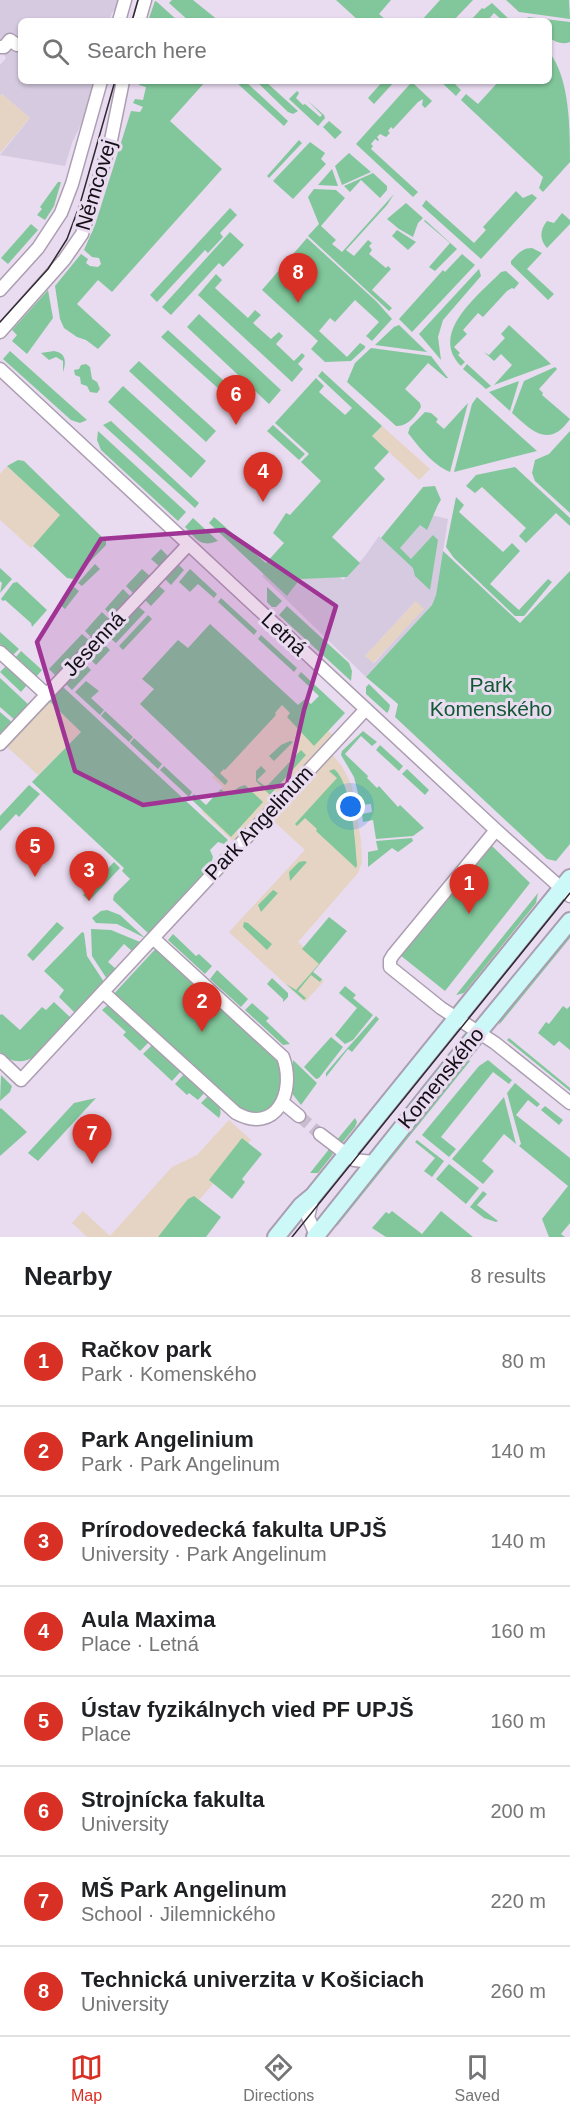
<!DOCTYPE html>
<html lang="en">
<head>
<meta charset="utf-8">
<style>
	:root { --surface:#fff; --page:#f6f6f6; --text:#202124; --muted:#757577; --line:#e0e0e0; --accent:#d93025 }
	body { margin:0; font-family:Arial,sans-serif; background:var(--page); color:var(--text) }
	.you { position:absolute; left:351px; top:807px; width:21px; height:21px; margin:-15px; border:4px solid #fff; border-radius:50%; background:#1a73e8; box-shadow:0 0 0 9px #1a73e833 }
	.badge { display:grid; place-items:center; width:39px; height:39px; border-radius:50%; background:var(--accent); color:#fff; font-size:20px; font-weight:700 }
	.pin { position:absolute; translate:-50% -50px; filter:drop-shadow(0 2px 3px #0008) }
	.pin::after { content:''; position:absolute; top:32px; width:21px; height:18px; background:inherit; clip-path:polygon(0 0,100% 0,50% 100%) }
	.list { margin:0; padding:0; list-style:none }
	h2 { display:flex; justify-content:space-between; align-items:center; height:78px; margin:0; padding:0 24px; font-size:26px }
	h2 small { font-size:20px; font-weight:400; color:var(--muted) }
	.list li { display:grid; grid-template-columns:39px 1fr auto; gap:18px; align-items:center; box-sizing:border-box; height:90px; padding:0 24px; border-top:2px solid var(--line) }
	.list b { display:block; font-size:22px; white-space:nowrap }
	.list p { margin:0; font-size:20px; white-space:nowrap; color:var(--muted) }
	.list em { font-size:20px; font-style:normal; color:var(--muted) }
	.icon { flex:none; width:33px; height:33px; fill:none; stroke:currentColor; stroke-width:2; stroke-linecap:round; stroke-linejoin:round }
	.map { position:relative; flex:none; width:570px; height:1237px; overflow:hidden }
	.search { position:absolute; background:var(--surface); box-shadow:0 2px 4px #0004; left:18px; right:18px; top:18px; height:66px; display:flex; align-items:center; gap:15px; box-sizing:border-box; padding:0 21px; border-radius:9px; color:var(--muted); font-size:22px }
	.sheet { height:798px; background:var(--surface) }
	nav { display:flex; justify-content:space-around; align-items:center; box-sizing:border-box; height:84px; border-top:2px solid var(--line); background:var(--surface); font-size:16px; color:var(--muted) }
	nav a { display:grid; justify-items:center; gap:3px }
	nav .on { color:var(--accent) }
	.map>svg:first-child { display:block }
	.commercial { fill:#d5cadf; fill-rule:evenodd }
	.industrial { fill:#e5d4c3 }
	.green { fill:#82c79b }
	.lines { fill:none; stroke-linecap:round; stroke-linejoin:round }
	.street-tunnel { stroke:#c9bccf; stroke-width:12; stroke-dasharray:12 6; stroke-linecap:butt }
	.street-casing { stroke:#ab9eb1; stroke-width:15 }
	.secondary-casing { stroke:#ab9eb1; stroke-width:20 }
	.street { stroke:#fff; stroke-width:12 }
	.secondary { stroke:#ccf8f8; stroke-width:16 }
	.tram { stroke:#2f2a32; stroke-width:1.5 }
	.marked { fill:#9f3495; fill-opacity:0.2; stroke:#9f3495; stroke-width:4.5; stroke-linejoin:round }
	.labels { text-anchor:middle; stroke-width:6; stroke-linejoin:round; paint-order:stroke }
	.street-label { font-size:21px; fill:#130f15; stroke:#e9dbf0 }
	.park-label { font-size:21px; fill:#115833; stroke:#e9dbf0 }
</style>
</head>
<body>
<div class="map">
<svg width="570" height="1237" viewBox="0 0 570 1237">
	<rect width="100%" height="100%" fill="#e9dbf0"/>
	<path class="commercial" d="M 0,0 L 122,0 L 112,13 L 109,21 L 21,21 L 21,81 L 94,81 L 83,120 L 72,143 L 65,166 L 0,155 L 30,118 L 2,94 L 0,96 L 0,65 L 6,58 L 0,48 Z
		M 405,509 L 448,519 L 436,595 L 432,605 L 366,677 L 262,576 L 296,539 L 343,580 L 365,556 L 379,536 L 381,538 ZM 415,602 L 423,609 L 374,663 L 365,656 Z"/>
	<path class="industrial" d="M 2,94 L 30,118 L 0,153 L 0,96 Z
		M 382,426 L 430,469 L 419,480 L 372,436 Z
		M 7,466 L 61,516 L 31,548 L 0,520 L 0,474 Z
		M 416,601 L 424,609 L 373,663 L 365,656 Z
		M 285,699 L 298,706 L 338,739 L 328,750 L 342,766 L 352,786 L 361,841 L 362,862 L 358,873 L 298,942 L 321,963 L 313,972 L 324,981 L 305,1002 L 229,932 L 305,850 L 267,815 L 238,846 L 201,811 L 223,787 L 212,777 Z
		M 49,701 L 81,732 L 38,775 L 6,746 Z
		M 229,1120 L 251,1140 L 167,1237 L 87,1237 L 72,1223 L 83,1211 L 110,1236 L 172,1167 L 197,1155 Z"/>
	<path class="green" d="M 172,0 L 193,0 L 219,21 L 189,21 L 169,3 Z
		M 336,0 L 391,0 L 379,14 L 387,21 L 359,21 Z
		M 440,0 L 473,0 L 453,21 L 421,21 Z
		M 506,0 L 569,0 L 570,19 L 519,12 Z
		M 155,1 L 157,2 L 178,21 L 148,21 Z
		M 492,3 L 511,21 L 503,21 L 494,13 L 487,21 L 470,21 L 482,8 L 484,9 Z
		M 528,17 L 570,22 L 570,42 C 562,45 556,42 549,38 L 549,21 L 529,21 L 526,19 Z
		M 549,52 C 570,78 570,129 570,162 L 543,192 L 539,188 L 543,177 L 461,100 L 466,94 L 478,104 L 499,81 L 549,81 Z
		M 140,81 L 206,81 L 170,121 L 222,169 L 112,292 L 98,280 L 77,304 L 111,335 L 98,349 L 86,340 L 77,337 L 64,328 L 60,319 L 55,286 L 81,254 L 88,259 L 86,263 L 90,266 L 98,267 L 101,264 L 99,258 L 92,257 L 84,250 L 95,225 L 131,111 L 140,112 L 143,107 L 133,103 L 135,99 L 143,100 L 146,87 L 139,85 Z
		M 239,81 L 245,81 L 288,121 L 284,126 L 237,83 Z
		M 256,81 L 265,81 L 298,111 L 293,114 L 288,112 Z
		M 383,81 L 395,81 L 374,104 L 368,98 Z
		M 440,81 L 452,81 L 461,90 L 456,96 Z
		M 410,84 L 414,84 L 432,101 L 425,108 L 422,105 L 423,99 L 418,102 L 393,129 L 391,127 L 388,131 L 390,133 L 386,137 L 380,134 L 377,137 L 379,140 L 378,141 L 375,139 L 371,144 L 373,146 L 371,149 L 418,192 L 413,197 L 356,144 Z
		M 297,91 L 299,93 L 296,98 L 303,105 L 305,104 L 320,117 L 322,115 L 308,101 L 324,115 L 325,118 L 318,126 L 289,99 Z
		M 329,121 L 342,132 L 335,139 L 323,127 Z
		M 299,140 L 302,143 L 269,178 L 267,176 Z
		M 310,142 L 325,153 L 321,159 L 326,164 L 293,199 L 273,181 Z
		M 349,153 L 371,172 L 342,185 L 335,166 Z
		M 332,169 L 338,186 L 318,185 Z
		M 373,173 L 387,186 L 387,190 L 380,198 L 361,180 L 350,192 L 344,186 Z
		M 58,182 L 61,182 L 54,206 L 45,220 L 37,215 L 42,209 L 40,207 Z
		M 314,189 L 336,190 L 345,198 L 321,226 L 336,240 L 332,244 L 342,252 L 394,194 L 387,205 L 346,250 L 354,256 L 368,240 L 372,243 L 369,246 L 372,250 L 369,254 L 386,268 L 388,266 L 391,269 L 372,290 L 392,308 L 389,311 L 308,236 L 319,224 L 308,197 Z
		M 516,191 L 523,198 L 532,194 L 537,198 L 481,259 L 422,206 L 426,200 L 474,243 L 486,230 L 483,227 Z
		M 406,203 L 423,218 L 418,223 L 413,237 L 399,229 L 387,219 Z
		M 230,208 L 237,215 L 220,233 L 223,237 L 208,253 L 205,250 L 157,302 L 150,295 Z
		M 562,213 L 570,220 L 570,224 L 547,248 C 539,239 540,230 547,221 L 554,223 Z
		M 425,220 L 457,249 L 435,271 L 429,267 L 450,243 L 424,221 Z
		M 31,224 L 38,230 L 8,264 L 1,258 Z
		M 397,230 L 416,242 L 408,250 L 392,236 Z
		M 230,232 L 244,245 L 223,267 L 219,263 L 171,315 L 162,307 Z
		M 307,238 L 377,302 L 392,319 L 372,341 L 366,336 L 379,322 L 355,300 L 335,322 L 330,318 L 319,331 L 347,357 L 360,343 L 365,346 L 365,348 L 351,361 L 325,362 L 311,349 L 318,341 L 262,290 Z
		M 532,248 L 542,253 L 527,269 L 554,294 L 548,300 L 511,264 L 511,261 C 518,254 522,248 532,248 Z
		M 462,254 L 475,265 L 412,332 L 399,319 L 443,270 L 445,272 Z
		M 479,269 L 481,276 L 443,320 L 438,337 L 441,360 L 419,334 Z
		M 506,271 L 519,283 L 514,289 L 512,288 L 507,291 L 483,317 L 478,313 L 463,330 L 467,334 L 454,347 L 460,353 L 458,355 L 465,362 L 461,366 C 428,333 479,295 501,272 Z
		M 216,274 L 222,280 L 215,288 L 248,318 L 255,310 L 261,315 L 253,323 L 271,339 L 279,332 L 283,336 L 276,344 L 294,361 L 302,353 L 305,356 L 298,364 L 303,369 L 292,382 L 198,295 Z
		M 48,290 L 53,318 L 27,354 L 12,341 L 17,335 L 12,330 Z
		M 199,314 L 281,390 L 269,404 L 187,327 Z
		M 399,325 L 427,352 L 375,345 L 394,327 Z
		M 509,325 L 551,364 L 494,385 L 512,365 L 501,354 L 494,361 L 484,352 L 489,355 L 505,338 L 501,334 Z
		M 168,330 L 245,400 L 239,407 L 161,337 Z
		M 371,348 L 431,356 L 448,378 L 446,378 L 428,363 L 405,389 L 420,403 L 421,407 C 416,416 407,427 396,426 L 347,382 L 355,363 Z
		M 10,351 L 87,420 L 80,423 L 71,420 L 3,359 Z
		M 54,351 C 67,353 66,363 63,372 L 63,361 L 56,357 L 49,360 L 41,353 Z
		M 139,361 L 216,431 L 206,442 L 129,371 Z
		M 467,364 L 491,386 L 486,389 L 463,369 Z
		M 81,365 L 86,364 L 90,367 L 92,379 L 97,382 L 100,389 L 97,393 L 90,392 L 87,386 L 81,384 L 80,377 L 75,375 L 74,370 L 79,369 Z
		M 555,367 L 557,369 L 539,389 L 543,393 L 542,395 L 570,419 C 549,449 532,431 512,413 L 524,381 Z
		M 322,371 L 382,426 L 372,436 L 389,452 L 374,468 L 385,479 L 332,537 L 360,563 L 347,577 L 300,579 L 287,596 L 209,523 L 214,517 L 266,563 L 284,543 L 273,533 L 286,513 L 290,515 L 321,481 L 301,462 L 309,454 L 275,423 L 316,378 L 324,386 L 319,392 L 345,415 L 352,408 L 318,376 Z
		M 519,381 L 510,411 L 489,392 Z
		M 123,386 L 206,461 L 191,478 L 108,402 Z
		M 477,397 L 537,451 L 454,472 L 472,404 Z
		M 468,403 L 450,472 C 433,465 418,446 408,433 L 410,427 L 425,412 L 431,413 L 438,419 L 436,422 L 444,429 Z
		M 111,421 L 199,503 L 195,508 L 103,425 Z
		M 273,425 L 305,454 L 299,460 L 267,431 Z
		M 98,431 L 186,512 L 178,521 L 101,450 L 97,440 Z
		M 570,431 L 570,513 L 535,481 L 532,473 L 535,460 L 549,454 Z
		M 18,460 L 24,461 L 106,541 L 106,545 L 73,579 L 67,578 L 33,546 L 60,515 L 7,466 Z
		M 515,467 L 570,518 L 570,526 L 556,513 L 526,543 L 519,536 L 526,528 L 482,487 L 475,493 L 466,486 L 476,475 Z
		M 435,486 L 441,500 C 438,503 430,524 427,530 L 420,525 L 400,548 L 411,559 L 433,535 L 438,540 L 430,590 L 415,576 L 413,568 L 381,538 L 423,487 Z
		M 456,497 L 464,505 L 459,512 L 503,552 L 512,543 L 520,551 L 490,584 L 519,610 L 548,579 L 552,582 L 524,616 L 515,616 L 454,558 L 446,547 Z
		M 193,518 L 218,541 C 200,548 197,539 185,527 Z
		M 161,549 L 169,557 L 160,567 L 151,559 Z
		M 443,551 L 520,623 L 570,571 L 570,844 L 556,861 L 547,859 L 395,717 L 398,704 L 366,677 L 432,605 L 436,595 Z
		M 95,564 L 100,569 L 82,586 L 78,583 Z
		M 179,565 L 184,570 L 171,585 L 165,579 Z
		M 0,568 L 12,579 L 0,593 L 2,583 L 0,581 Z
		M 142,569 L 151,577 L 135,595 L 126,586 Z
		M 190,569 L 217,594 L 214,598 L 198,584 L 190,592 L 179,582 Z
		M 17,582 L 47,610 L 32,627 L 31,623 L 5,600 L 3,601 L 1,599 L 13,583 Z
		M 159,586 L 165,591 L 151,606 L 145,600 Z
		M 74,587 L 79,591 L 65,609 L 59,604 Z
		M 267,587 L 282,601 L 276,607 L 272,607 L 267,602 Z
		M 123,589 L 132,598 L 113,618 L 105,609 Z
		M 221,598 L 257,631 L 254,635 L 218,602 Z
		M 287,606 L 349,663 L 352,671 L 351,681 L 279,615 Z
		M 139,607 L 145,612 L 116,643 L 110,638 Z
		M 102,612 L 111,621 L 93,639 L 85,631 Z
		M 148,615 L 152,619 L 123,650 L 119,646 Z
		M 210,624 L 298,705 L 305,699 L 311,704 L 319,696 L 298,676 L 301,672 L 345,713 L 314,746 L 287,717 L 290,713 L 282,705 L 275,713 L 276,715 L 225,770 L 224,769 L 220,773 L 228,781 L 225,785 L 140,704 L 154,689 L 142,679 L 178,640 L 188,648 Z
		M 0,632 L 19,649 L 13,655 L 0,644 Z
		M 82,634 L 91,642 L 57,677 L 49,669 Z
		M 261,635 L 297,668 L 294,672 L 258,639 Z
		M 104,644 L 110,650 L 96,665 L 90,659 Z
		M 21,651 L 42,670 L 36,677 L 15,658 Z
		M 85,664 L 91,670 L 72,690 L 66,684 Z
		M 6,666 L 27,685 L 21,692 L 0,672 Z
		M 0,678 L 30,706 L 16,721 L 0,707 Z
		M 86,681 L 99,691 L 91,698 L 104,710 L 100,715 L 75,692 Z
		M 369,684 L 390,705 L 389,710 L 387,713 L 366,694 L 366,687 Z
		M 63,687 L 228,840 L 224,844 L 218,842 L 210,850 L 213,857 L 210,868 L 149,934 L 113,900 L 114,895 L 130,879 L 122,871 L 124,868 L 32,782 L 81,732 L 49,701 Z
		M 105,711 L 133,737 L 129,742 L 101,716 Z
		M 0,712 L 14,724 L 0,738 Z
		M 363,731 L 377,742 L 372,746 L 361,736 L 345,754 L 368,776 L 367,778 L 377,788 L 379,786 L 398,807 L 400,805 L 424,828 L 413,836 L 376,839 L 373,820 L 363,822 L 362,814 L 372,812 L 371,804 L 361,805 L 354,777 L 341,755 L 342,751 Z
		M 134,738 L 162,764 L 158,769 L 130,743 Z
		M 290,741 L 293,742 L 274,761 L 269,756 L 281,745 Z
		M 380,745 L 403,766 L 399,771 L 376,750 Z
		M 301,750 L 306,755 L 270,795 L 256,781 L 256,771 L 261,766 L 266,771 L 257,780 L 266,787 Z
		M 164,766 L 192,792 L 189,797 L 160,770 Z
		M 334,769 C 352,783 355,841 357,865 L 356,868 L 316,831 L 317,829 L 305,818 L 297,826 L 295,824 L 337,778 L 329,771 Z
		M 407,769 L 429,790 L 425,795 L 402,774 Z
		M 29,785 L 40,794 L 19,817 L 16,814 L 0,831 L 0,816 Z
		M 245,785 L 263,802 L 231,837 L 190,798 L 194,794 L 206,805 L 221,789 L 228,796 L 239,787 Z
		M 412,838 L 413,841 L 398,852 L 392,848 L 368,867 L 368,852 L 378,850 L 376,841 Z
		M 490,844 L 530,883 L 445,991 L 400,955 Z
		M 304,861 L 307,862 L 290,881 L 289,872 L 299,862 Z
		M 114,862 L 120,868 L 89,901 L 83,895 Z
		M 273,890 L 278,893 L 261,912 L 258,905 Z
		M 538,893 L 536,903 L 464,993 L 456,995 Z
		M 107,910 L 120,915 L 145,938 L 117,924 L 96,923 L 92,918 L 101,911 Z
		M 329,917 L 347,931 L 313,972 L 322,979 L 320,982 L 311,975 L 298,991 L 306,998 L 304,1000 L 286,984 L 296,990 L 319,964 L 302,949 Z
		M 57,922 L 64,928 L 33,961 L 27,955 Z
		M 244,922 L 248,923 L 272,944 L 267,950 L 243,927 Z
		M 91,929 L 111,930 L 140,942 L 132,951 L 124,944 L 108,962 L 116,969 L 107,979 L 92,956 Z
		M 570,931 L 570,938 L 499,1025 L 502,1014 Z
		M 82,932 L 84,933 L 87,956 L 104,982 L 75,1013 L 59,997 L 64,990 L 44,971 Z
		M 173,934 L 196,956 L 199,954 L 212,966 L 205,974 L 168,940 Z
		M 160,944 L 287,1069 L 277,1108 L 248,1118 L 110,998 Z
		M 217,970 L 248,999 L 241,1007 L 210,979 Z
		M 272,978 L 288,993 L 288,997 L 283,1002 L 283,999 L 267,984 Z
		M 345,986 L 356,995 L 353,998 L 373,1015 L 353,1040 L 345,1044 L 335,1035 L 357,1008 L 339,993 Z
		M 54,1002 L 71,1018 L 36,1056 C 22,1064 11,1063 0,1052 L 0,1015 L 2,1014 L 20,1030 L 42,1007 L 46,1010 Z
		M 252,1003 L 269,1018 L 266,1021 L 290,1044 L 283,1045 L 245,1010 Z
		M 109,1004 L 151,1040 L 140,1051 L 123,1035 L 126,1032 L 102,1010 Z
		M 563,1006 L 567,1009 L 570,1006 L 570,1050 L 559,1041 L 554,1046 L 538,1033 L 546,1022 L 549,1024 Z
		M 376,1016 L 379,1019 L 352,1052 L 348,1049 L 326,1077 L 326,1073 C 342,1053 359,1036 376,1016 Z
		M 331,1037 L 343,1047 L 319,1078 L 316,1079 L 304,1067 Z
		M 509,1038 L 570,1088 L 570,1091 L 507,1040 Z
		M 154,1043 L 182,1070 L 172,1081 L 143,1054 Z
		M 466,1058 L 470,1061 L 337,1226 L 333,1223 Z
		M 293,1060 L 317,1083 L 301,1105 L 291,1092 Z
		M 488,1060 L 512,1080 L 509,1084 L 493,1072 L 441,1137 L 456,1149 L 449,1157 L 422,1135 L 479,1066 Z
		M 185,1073 L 205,1092 L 198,1100 L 189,1093 L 187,1095 L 175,1084 Z
		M 1,1075 L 12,1086 L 10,1092 L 0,1101 Z
		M 515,1083 L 540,1104 L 537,1107 L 528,1100 L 516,1115 L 570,1158 L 570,1223 L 561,1234 L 565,1237 L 549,1237 L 542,1219 L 568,1186 L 519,1146 L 521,1144 L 507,1093 Z
		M 209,1095 C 216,1103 224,1107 219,1118 L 201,1103 Z
		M 504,1097 L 516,1144 L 504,1134 L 482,1161 L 494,1171 L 483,1184 L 452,1159 Z
		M 96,1098 L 38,1161 L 28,1153 L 74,1103 Z
		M 545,1106 L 563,1120 L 559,1125 L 541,1110 Z
		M 1,1108 L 27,1132 L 0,1156 L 0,1109 Z
		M 355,1118 L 357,1122 L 355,1127 L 342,1143 L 338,1143 L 336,1141 Z
		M 242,1138 L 262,1154 L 242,1179 L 245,1182 L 232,1199 L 209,1180 Z
		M 417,1140 L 444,1161 L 432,1177 L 424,1171 L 435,1158 L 415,1142 Z
		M 330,1148 L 333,1154 L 318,1173 L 310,1173 Z
		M 449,1164 L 479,1188 L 466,1204 L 436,1179 Z
		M 483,1191 L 487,1194 L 477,1205 L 498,1221 L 496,1222 L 484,1218 L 470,1207 Z
		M 194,1196 L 221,1217 L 206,1237 L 158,1237 L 188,1199 Z
		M 392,1211 L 422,1234 L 441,1211 L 473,1237 L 386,1237 L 372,1228 L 386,1212 L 389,1214 Z"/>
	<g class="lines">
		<path class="street-tunnel" d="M 299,1116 L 320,1134"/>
		<defs>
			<path id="street" d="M 119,21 L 125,0
				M 139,21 L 145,0
				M 0,47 L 4,47 L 10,40 L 17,45
				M 0,290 L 38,248 L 61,213 L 72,184 L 101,81
				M 0,332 L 64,260 L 82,234 L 111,140 L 123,81
				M 0,369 L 496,830 L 570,896
				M 0,652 L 47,695
				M 0,744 L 188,545
				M 496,830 L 393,955 L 390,960 L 390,967 L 441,1008 L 495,1043 L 570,1103
				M 103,992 L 236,1113 C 276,1135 296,1092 283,1057 L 153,938
				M 0,1060 L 21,1080 L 366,709
				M 282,1102 L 299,1116
				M 320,1134 L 354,1160 L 373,1162
				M 313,1196 L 308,1217 L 317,1237"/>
			<path id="secondary" d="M 276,1237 L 301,1206 L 313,1196 L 570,878
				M 315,1237 L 464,1050 L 570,921"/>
		</defs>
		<use href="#street" class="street-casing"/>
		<use href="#secondary" class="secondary-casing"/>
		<use href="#street" class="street"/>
		<use href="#secondary" class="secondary"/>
		<path class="tram" d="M 132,21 L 138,0
			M 0,322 L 48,269 L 67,239 L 80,204 L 115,81
			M 292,1237 L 570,893"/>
	</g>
	<path class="marked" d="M 224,530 L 336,606 L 304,710 L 287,785 L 143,805 L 75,771 L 37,642 L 101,539 Z"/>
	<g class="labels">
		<g class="street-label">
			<text transform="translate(96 185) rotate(-73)" y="7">Němcovej</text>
			<text transform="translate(284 634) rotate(43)" y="7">Letná</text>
			<text transform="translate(94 644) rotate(-47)" y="7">Jesenná</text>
			<text transform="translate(259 823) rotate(-47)" y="7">Park Angelinum</text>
			<text transform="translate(441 1078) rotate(-51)" y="7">Komenského</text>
		</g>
		<g class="park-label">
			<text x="491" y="692">Park<tspan x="491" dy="24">Komenského</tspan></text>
		</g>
	</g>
</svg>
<div class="you"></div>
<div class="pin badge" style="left:469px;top:914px">1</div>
<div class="pin badge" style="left:202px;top:1032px">2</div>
<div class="pin badge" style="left:89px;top:901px">3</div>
<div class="pin badge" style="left:263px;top:502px">4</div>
<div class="pin badge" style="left:35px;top:877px">5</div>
<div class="pin badge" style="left:236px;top:425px">6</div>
<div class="pin badge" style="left:92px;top:1164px">7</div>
<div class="pin badge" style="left:298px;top:303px">8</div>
<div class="search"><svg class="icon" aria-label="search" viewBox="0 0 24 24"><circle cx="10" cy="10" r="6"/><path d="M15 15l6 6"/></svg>Search here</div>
</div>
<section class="sheet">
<h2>Nearby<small>8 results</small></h2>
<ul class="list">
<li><span class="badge">1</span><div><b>Račkov park</b><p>Park · Komenského</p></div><em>80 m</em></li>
<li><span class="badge">2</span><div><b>Park Angelinium</b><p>Park · Park Angelinum</p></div><em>140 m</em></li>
<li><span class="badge">3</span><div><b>Prírodovedecká fakulta UPJŠ</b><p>University · Park Angelinum</p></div><em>140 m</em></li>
<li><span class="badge">4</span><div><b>Aula Maxima</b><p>Place · Letná</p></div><em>160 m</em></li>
<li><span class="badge">5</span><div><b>Ústav fyzikálnych vied PF UPJŠ</b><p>Place</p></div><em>160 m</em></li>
<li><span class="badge">6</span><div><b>Strojnícka fakulta</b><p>University</p></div><em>200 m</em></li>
<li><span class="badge">7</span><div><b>MŠ Park Angelinum</b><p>School · Jilemnického</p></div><em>220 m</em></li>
<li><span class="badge">8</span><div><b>Technická univerzita v Košiciach</b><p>University</p></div><em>260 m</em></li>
</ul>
</section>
<nav>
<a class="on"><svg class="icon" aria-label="map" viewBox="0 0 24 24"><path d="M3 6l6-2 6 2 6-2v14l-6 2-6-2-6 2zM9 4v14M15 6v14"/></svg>Map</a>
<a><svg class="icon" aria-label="directions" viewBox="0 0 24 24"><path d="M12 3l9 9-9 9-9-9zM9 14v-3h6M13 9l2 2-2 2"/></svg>Directions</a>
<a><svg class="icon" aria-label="saved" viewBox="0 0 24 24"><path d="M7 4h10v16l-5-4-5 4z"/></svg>Saved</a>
</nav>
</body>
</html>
